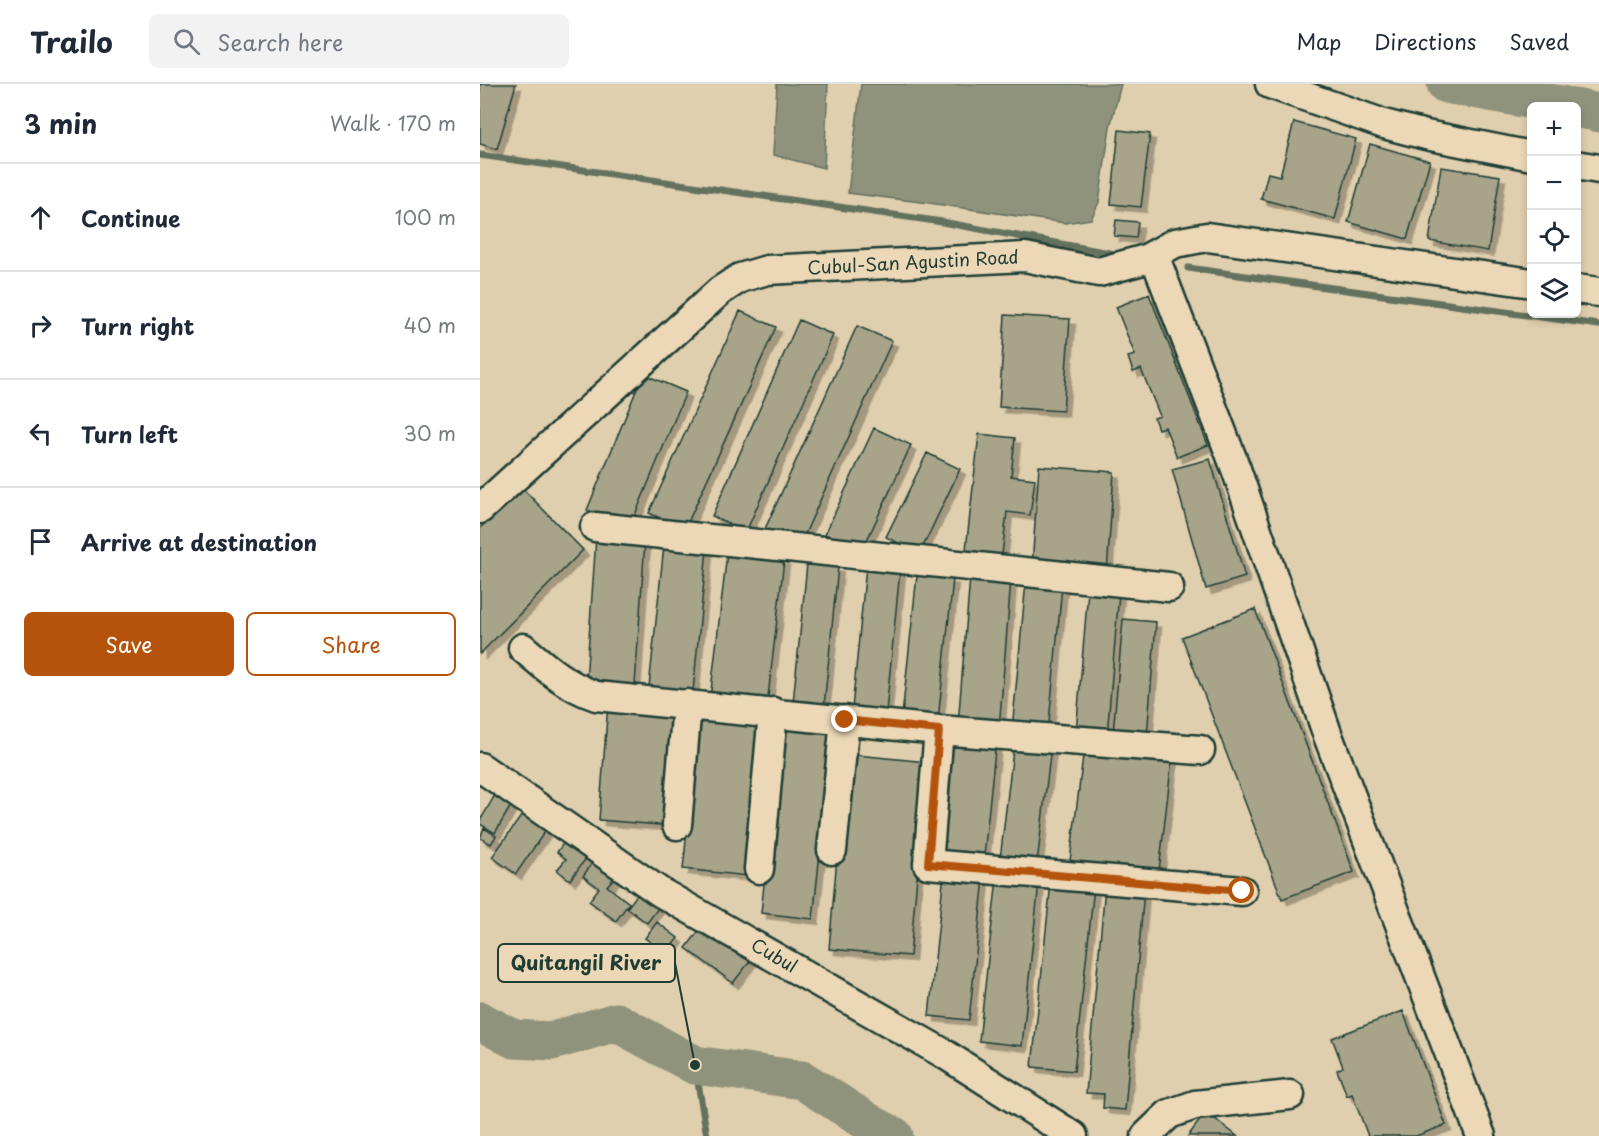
<!DOCTYPE html>
<html lang="en">
<head>
<meta charset="utf-8">
<style>
	:root { --surface:#fff; --page:#f2f2f3; --text:#1f2937; --muted:#747a83; --line:#e0e1e3; --accent:#b45309 }
	body { margin:0; font-family:"Playpen Sans",sans-serif; background:var(--page); color:var(--text) }
	.controls { position:absolute; right:18px; top:18px; display:grid; overflow:hidden; border-radius:9px; box-shadow:0 3px 9px #0003 }
	.controls button { width:54px; height:54px; display:grid; place-items:center; padding:0; border:0; border-bottom:2px solid var(--line); background:var(--surface); color:var(--text); font:30px sans-serif }
	.stop { position:absolute; width:18px; height:18px; margin:-14px; border:4px solid #b45309; border-radius:50%; background:#fff }
	.stop.end { background:#b45309; border-color:#fff; box-shadow:0 2px 6px #0008 }
	.list { margin:0; padding:0; list-style:none }
	h2 { display:flex; justify-content:space-between; align-items:center; height:78px; margin:0; padding:0 24px; font-size:26px }
	h2 small { font-size:20px; font-weight:400; color:var(--muted) }
	.list li { display:grid; grid-template-columns:39px 1fr auto; gap:18px; align-items:center; box-sizing:border-box; height:108px; padding:0 24px; border-top:2px solid var(--line) }
	.list b { display:block; font-size:22px; white-space:nowrap }
	.list em { font-size:20px; font-style:normal; color:var(--muted) }
	.actions { display:flex; gap:12px; padding:18px 24px }
	.actions a { flex:1; padding:14px 0; border:2px solid var(--accent); border-radius:9px; text-align:center; font-size:21px; color:var(--accent) }
	.actions .main { background:var(--accent); color:#fff }
	.icon { flex:none; width:33px; height:33px; fill:none; stroke:currentColor; stroke-width:2; stroke-linecap:round; stroke-linejoin:round }
	.map { position:relative; flex:none; width:1119px; height:1052px; overflow:hidden }
	header { display:flex; align-items:center; gap:36px; box-sizing:border-box; height:84px; padding:0 30px; background:var(--surface); border-bottom:2px solid var(--line) }
	header strong { font-size:28px }
	nav { display:flex; gap:33px; margin-inline-start:auto; font-size:21px }
	.search { width:420px; height:54px; background:var(--page); display:flex; align-items:center; gap:15px; box-sizing:border-box; padding:0 21px; border-radius:9px; color:var(--muted); font-size:22px }
	main { display:flex }
	aside { flex:1; background:var(--surface) }
	.map>svg:first-child { display:block }
	.water { fill:#90937c; stroke:#63715f; stroke-width:1.5 }
	.lines { fill:none; stroke-linecap:round; stroke-linejoin:round }
	.stream { stroke:#63715f; stroke-width:7 }
	.river { stroke:#90937c; stroke-width:39 }
	.building { fill:#a7a48a; stroke:#1f3d34; stroke-width:1.5; filter:url(#shadow) }
	.minor-casing { stroke:#1f3d34; stroke-width:33 }
	.minor { stroke:#ecd8b6; stroke-width:28 }
	.route { stroke:#b45309; stroke-width:8 }
	.labels { text-anchor:middle; stroke-width:5; stroke-linejoin:round; paint-order:stroke }
	.street-label { font-size:18px; fill:#1f3d34; stroke:#ecd8b6 }
	.leader { fill:none; stroke:#1f3d34; stroke-width:2 }
	.callout-dot { fill:#1f3d34; stroke:#ecd8b6; stroke-width:2 }
	.callout { fill:#ecd8b6; stroke:#1f3d34; stroke-width:2 }
	.callout-label { font-size:20px; text-anchor:middle; font-weight:bold; fill:#1f3d34 }
</style>
</head>
<body>
<header>
<strong>Trailo</strong>
<div class="search"><svg class="icon" aria-label="search" viewBox="0 0 24 24"><circle cx="10" cy="10" r="6"/><path d="M15 15l6 6"/></svg>Search here</div>
<nav><a>Map</a><a>Directions</a><a>Saved</a></nav>
</header>
<main>
<aside>
<h2>3 min<small>Walk · 170 m</small></h2>
<ul class="list">
<li><svg class="icon" aria-label="ahead" viewBox="0 0 24 24"><path d="M12 20V5M6 11l6-6 6 6"/></svg><div><b>Continue</b></div><em>100 m</em></li>
<li><svg class="icon" aria-label="right" viewBox="0 0 24 24"><path d="M7 20v-9h11M14 6l5 5-5 5"/></svg><div><b>Turn right</b></div><em>40 m</em></li>
<li><svg class="icon" aria-label="left" viewBox="0 0 24 24"><path d="M17 20v-9H6M10 6l-5 5 5 5"/></svg><div><b>Turn left</b></div><em>30 m</em></li>
<li><svg class="icon" aria-label="arrive" viewBox="0 0 24 24"><path d="M6 21V4h12l-3 4 3 4H6"/></svg><div><b>Arrive at destination</b></div></li>
</ul>
<div class="actions"><a class="main">Save</a><a>Share</a></div>
</aside>
<div class="map">
<svg width="1119" height="1052" viewBox="0 0 1119 1052">
	<defs>
		<filter id="shadow"><feDropShadow dx="5.5" dy="5.5" stdDeviation="0" flood-color="#0004"/></filter>
	</defs>
	<rect width="100%" height="100%" fill="#e0cfae"/>
	<filter id="ink" filterUnits="userSpaceOnUse"><feTurbulence type="fractalNoise" baseFrequency=".0167" numOctaves="2"/><feDisplacementMap in="SourceGraphic" scale="12" xChannelSelector="R" yChannelSelector="G"/><feConvolveMatrix kernelMatrix="1 2 1 2 8 2 1 2 1" color-interpolation-filters="sRGB"/></filter>
	<g filter="url(#ink)">
		<path class="water" d="M 297,0 L 348,0 L 344,84 L 293,71 Z
			M 381,0 L 641,0 L 630,43 L 619,118 L 611,135 L 585,139 L 449,119 L 368,109 Z"/>
		<g class="lines">
			<path class="stream" d="M 0,71 L 462,138 L 640,171
				M 708,184 L 1119,241
				M 215,981 L 227,1052"/>
			<path class="river" d="M 966,0 L 1086,22
				M 1096,24 L 1119,29
				M 0,937 L 34,955 L 72,957 L 136,938 L 215,981 L 322,996 L 391,1040 L 414,1052"/>
		</g>
		<path class="building" d="M 0,0 L 36,0 L 17,65 L 0,60 Z
			M 814,38 L 876,55 L 855,135 L 781,115 L 788,89 L 800,92 Z
			M 639,46 L 670,50 L 661,123 L 631,120 Z
			M 890,60 L 950,77 L 927,155 L 868,138 Z
			M 961,83 L 1020,92 L 1008,167 L 949,157 Z
			M 636,136 L 658,138 L 656,154 L 634,152 Z
			M 669,210 L 728,361 L 697,373 L 685,343 L 678,345 L 674,334 L 680,332 L 661,285 L 653,288 L 648,273 L 655,271 L 636,223 Z
			M 260,227 L 296,243 L 205,445 L 169,429 Z
			M 525,231 L 590,235 L 583,327 L 519,323 Z
			M 319,236 L 353,251 L 266,448 L 232,432 Z
			M 377,242 L 412,257 L 320,461 L 285,445 Z
			M 163,290 L 206,308 L 150,443 L 107,426 Z
			M 394,344 L 431,361 L 382,467 L 345,450 Z
			M 499,350 L 535,354 L 531,392 L 555,395 L 550,431 L 527,428 L 521,479 L 485,474 Z
			M 447,369 L 480,385 L 440,469 L 406,453 Z
			M 730,375 L 765,493 L 726,505 L 692,385 Z
			M 559,382 L 634,388 L 627,488 L 552,482 Z
			M 41,403 L 103,466 L 0,570 L 0,444 Z
			M 116,454 L 165,457 L 155,601 L 106,597 Z
			M 184,461 L 227,466 L 213,608 L 169,603 Z
			M 247,469 L 304,476 L 287,621 L 230,615 Z
			M 327,480 L 358,483 L 344,622 L 313,619 Z
			M 386,483 L 420,486 L 406,628 L 372,625 Z
			M 437,491 L 473,495 L 458,636 L 422,632 Z
			M 490,493 L 531,496 L 519,645 L 478,641 Z
			M 546,498 L 582,502 L 568,649 L 532,646 Z
			M 608,506 L 639,509 L 627,652 L 596,649 Z
			M 775,525 L 874,788 L 802,815 L 702,553 Z
			M 643,535 L 676,538 L 667,653 L 633,650 Z
			M 128,620 L 201,626 L 192,742 L 119,736 Z
			M 219,633 L 284,640 L 268,792 L 203,785 Z
			M 301,639 L 353,645 L 333,835 L 281,829 Z
			M 474,653 L 516,657 L 503,782 L 462,778 Z
			M 534,658 L 571,663 L 556,788 L 519,784 Z
			M 604,664 L 692,675 L 678,796 L 589,785 Z
			M 366,670 L 447,678 L 430,872 L 349,865 Z
			M 15,711 L 32,720 L 15,749 L 0,740 L 0,737 Z
			M 49,721 L 72,737 L 36,790 L 12,773 Z
			M 4,744 L 16,752 L 11,760 L 0,754 Z
			M 88,753 L 110,769 L 90,796 L 77,786 L 86,775 L 77,768 Z
			M 113,778 L 134,794 L 127,802 L 149,819 L 136,837 L 109,817 L 119,804 L 103,792 Z
			M 464,789 L 504,794 L 489,936 L 449,932 Z
			M 517,794 L 559,798 L 542,962 L 499,957 Z
			M 571,798 L 614,803 L 594,987 L 552,983 Z
			M 625,803 L 664,806 L 645,1026 L 623,1024 L 624,1010 L 606,1009 Z
			M 159,808 L 179,823 L 167,839 L 147,824 Z
			M 226,837 L 274,872 L 253,899 L 206,864 Z
			M 177,838 L 198,854 L 186,870 L 165,854 Z
			M 923,927 L 966,1041 L 936,1052 L 888,1052 L 872,1010 L 867,1012 L 857,986 L 863,983 L 852,954 Z
			M 726,1028 L 757,1052 L 708,1052 Z"/>
		<g class="lines">
			<defs>
				<path id="minor" d="M 790,0 L 904,40 L 946,51 L 1052,72
					M 1096,81 L 1119,85
					M 674,171 L 756,385 L 848,652 L 1001,1052
					M 1096,205 L 1119,208
					M 0,425 L 240,207 L 260,194 L 287,186 L 545,173 L 619,188 L 666,175 L 695,159 L 727,153 L 1052,199
					M 115,443 L 689,503
					M 43,564 C 66,584 87,602 116,612 L 459,646 L 720,666
					M 459,646 L 448,780 L 762,807
					M 0,683 L 180,808 L 463,969 L 593,1052
					M 197,741 L 207,620
					M 352,766 L 365,636
					M 279,785 L 293,628
					M 666,1052 L 689,1030 L 715,1021 L 810,1011"/>
			</defs>
			<use href="#minor" class="minor-casing"/>
			<use href="#minor" class="minor"/>
		</g>
	</g>
	<g class="lines" filter="url(#ink)">
		<path class="route" d="M 365,636 L 459,646 L 448,780 L 762,807"/>
	</g>
	<g class="labels">
		<g class="street-label">
			<text transform="translate(433 179) rotate(-3)" y="6">Cubul-San Agustin Road</text>
			<text transform="translate(294 872) rotate(30)" y="6">Cubul</text>
		</g>
	</g>
	<path class="leader" d="M215 981L195 879"/>
	<circle class="callout-dot" cx="215" cy="981" r="6"/>
	<rect class="callout" x="18" y="860" width="177" height="38" rx="6"/>
	<g class="callout-label">
		<text x="106" y="886">Quitangil River</text>
	</g>
</svg>
<div class="controls">
<button>+</button>
<button>−</button>
<button><svg class="icon" aria-label="locate" viewBox="0 0 24 24"><circle cx="12" cy="12" r="6"/><path d="M12 2v4M12 18v4M2 12h4M18 12h4"/></svg></button>
<button><svg class="icon" aria-label="layers" viewBox="0 0 24 24"><path d="M12 4l9 5-9 5-9-5zM3 14l9 5 9-5"/></svg></button>
</div>
<div class="stop" style="left:762px;top:807px"></div>
<div class="stop end" style="left:365px;top:636px"></div>
</div>
</main>
</body>
</html>
